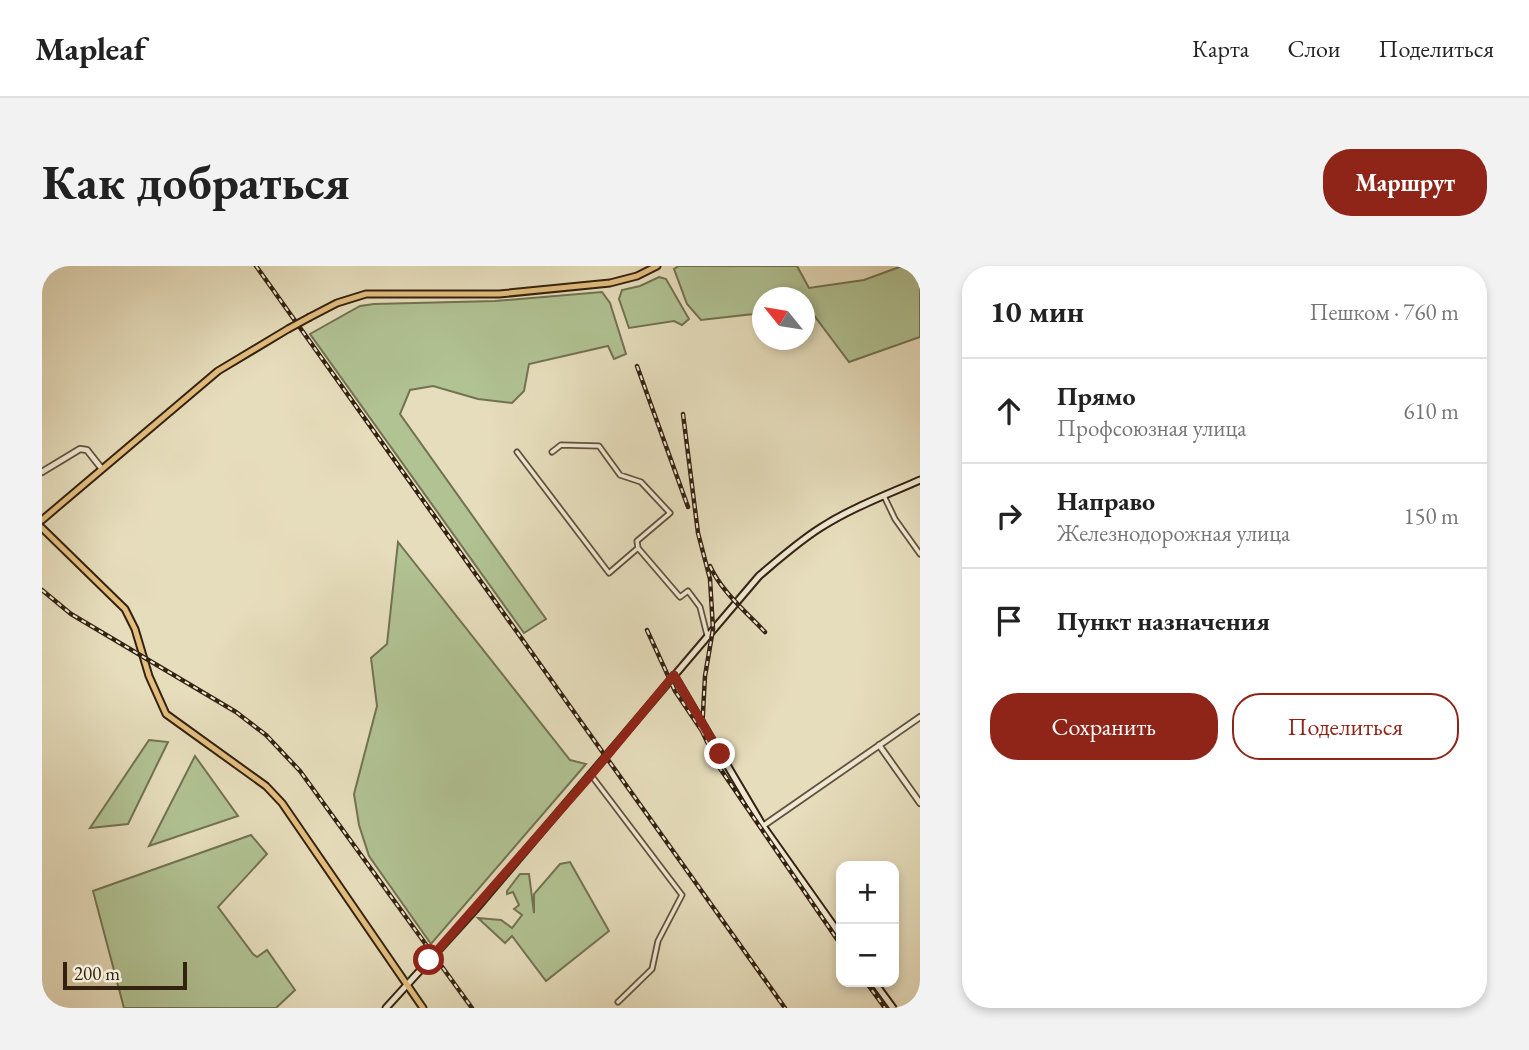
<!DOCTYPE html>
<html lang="ru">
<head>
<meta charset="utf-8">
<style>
	:root { --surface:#fff; --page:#f2f2f2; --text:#222; --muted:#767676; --line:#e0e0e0; --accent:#8f2418 }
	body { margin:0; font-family:"EB Garamond",serif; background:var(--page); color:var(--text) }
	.controls { position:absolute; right:21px; bottom:21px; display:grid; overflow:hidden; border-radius:14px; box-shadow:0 4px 10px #0003 }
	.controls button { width:63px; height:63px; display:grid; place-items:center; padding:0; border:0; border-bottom:2px solid var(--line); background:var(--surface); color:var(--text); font:35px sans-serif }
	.compass { position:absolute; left:710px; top:21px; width:63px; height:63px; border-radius:50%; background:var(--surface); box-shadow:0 4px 10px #0003; rotate:300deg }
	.scale { position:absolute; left:21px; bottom:18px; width:124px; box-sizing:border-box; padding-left:7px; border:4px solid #342211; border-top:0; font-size:19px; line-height:24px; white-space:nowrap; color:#342211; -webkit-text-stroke:5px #efe9d3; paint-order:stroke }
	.stop { position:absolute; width:21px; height:21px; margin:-16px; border:5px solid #8f2418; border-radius:50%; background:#fff }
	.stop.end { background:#8f2418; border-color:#fff; box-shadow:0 2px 7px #0008 }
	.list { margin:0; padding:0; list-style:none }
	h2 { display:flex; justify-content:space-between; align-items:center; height:91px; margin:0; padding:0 28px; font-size:30px }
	h2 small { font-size:23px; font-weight:400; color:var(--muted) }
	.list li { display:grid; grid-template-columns:46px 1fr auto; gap:21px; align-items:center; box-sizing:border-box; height:105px; padding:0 28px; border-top:2px solid var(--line) }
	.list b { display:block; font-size:26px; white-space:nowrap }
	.list p { margin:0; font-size:23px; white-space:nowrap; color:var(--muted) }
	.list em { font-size:23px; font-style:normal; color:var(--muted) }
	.actions { display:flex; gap:14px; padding:21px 28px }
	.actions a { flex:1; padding:16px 0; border:2px solid var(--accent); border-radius:28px; text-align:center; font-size:24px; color:var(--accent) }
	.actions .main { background:var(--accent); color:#fff }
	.icon { flex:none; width:38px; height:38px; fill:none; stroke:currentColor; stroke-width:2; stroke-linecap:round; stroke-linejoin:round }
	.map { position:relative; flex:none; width:878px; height:742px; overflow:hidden; border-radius:28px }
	header { display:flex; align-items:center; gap:42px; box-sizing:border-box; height:98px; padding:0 35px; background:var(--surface); border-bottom:2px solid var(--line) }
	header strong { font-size:33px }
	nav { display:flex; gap:38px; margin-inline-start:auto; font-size:24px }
	.intro { display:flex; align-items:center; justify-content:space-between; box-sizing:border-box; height:168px; padding:0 42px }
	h1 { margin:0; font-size:49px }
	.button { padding:18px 32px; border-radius:28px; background:var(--accent); color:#fff; font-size:24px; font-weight:700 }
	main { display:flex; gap:42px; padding:0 42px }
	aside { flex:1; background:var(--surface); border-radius:28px; box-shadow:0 4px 10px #0003 }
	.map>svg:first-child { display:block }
	.green { fill:#b1c293; stroke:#727252; stroke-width:2 }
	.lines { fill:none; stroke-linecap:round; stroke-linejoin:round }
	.minor-casing { stroke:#60513c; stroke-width:7 }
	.tertiary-casing { stroke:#60513c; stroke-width:8 }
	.secondary-casing { stroke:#342211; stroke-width:9 }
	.primary-casing { stroke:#342211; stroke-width:9 }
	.minor { stroke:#efe9d3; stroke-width:3.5 }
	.tertiary { stroke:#efe9d3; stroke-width:4.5 }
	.secondary { stroke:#efe9d3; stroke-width:5 }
	.primary { stroke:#e3be7e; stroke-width:5 }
	.rail-casing { stroke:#342211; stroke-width:4.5 }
	.rail { stroke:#efe9d3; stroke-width:2; stroke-dasharray:5; stroke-linecap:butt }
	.primary-bridge-casing { stroke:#342211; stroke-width:9; stroke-linecap:butt }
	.primary-bridge { stroke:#e3be7e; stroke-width:5 }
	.route { stroke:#8f2418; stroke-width:9 }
</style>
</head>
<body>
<header>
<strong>Mapleaf</strong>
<nav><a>Карта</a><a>Слои</a><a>Поделиться</a></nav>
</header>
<div class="intro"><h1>Как добраться</h1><a class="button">Маршрут</a></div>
<main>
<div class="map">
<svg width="878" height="742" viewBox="0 0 878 742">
	<rect width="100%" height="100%" fill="#e6ddbc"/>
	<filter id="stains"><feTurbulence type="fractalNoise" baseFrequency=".00286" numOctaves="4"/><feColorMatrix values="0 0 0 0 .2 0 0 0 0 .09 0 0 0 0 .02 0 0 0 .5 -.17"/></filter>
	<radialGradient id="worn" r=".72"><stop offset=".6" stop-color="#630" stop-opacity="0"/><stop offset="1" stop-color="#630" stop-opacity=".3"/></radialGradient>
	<path class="green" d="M 637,0 L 755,0 L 767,22 L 822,14 L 860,0 L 878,0 L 878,71 L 807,96 L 768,44 L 763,45 L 762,32 L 720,32 L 720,47 L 659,54 L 645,38 L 632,3 Z
		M 617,11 L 624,13 L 647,53 L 640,59 L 632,55 L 587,62 L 577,33 L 580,24 L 598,20 Z
		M 560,26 L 568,37 L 584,88 L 572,93 L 566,80 L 487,98 L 482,125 L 470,137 L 436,133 L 391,120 L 368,124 L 358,148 L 504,353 L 482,367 L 268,68 L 318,40 L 332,38 L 453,35 Z
		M 356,276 L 528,494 L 544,498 L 389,678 L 327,590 L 317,559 L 312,528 L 335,440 L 329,392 L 345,378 Z
		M 107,474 L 126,476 L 86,558 L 48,562 Z
		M 153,490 L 196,550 L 107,580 Z
		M 209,569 L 225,588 L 176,641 L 211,688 L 215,691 L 225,684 L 253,724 L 234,742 L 82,742 L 51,625 Z
		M 528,596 L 567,665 L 504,715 L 470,670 L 463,677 L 436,652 L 459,654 L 470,662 L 480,649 L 472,643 L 477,639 L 471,626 L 465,628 L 465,625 L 478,608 L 487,608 L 492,647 L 492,628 L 518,598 Z"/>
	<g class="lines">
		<defs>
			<path id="minor" d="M 475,186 L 567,307 L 596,282 L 638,331 L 646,325 L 658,341 L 665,369
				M 510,186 L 519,179 L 557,180 L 578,209 L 599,216 L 628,247 L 595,275 L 596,282
				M 842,230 L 853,253 L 878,288
				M 549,509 L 640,629 L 616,675 L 610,703 L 576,736"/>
			<path id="tertiary" d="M 0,206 L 38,183 L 45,184 L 60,203
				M 837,479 L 878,537
				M 721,560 L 878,451"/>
			<path id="secondary" d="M 632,409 L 721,560 L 799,670
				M 832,716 L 851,742
				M 344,742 L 433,644 L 717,310 C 737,293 756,276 778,262 C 809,242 844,229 878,214"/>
			<path id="primary" d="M 268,51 L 295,37 L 324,28 L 457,28 L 568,17 L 595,10 L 615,0
				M 0,254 L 176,105 L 246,63
				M 0,262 L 83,343 L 93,363 L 107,410 L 124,448 L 224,520 L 240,537 L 381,742"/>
		</defs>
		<use href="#minor" class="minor-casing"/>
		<use href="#tertiary" class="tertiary-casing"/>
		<use href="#secondary" class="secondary-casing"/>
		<use href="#primary" class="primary-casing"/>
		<use href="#minor" class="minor"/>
		<use href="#tertiary" class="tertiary"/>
		<use href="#secondary" class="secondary"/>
		<use href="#primary" class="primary"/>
		<defs>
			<path id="rail" d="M 214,0 L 743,742
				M 595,100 L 646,241
				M 641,148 L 656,267 L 668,313 L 671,363 L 663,410 L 660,465 L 677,501 L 799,679
				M 668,300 C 679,325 705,347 723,366
				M 0,324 L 29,348 L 194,446 L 224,469 L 258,505 L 430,742
				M 605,364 L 633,425 L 660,465
				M 824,716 L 843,742"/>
		</defs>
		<use href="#rail" class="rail-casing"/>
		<use href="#rail" class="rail"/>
		<defs>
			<path id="primary-bridge" d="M 246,63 L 268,51"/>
		</defs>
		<use href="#primary-bridge" class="primary-bridge-casing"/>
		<use href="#primary-bridge" class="primary-bridge"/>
	</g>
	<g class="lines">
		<path class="route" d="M 387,694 L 549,509 L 632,409 L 678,488"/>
	</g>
	<rect width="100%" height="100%" filter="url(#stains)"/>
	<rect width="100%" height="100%" fill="url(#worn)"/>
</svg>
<div class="controls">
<button>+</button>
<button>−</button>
</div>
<svg class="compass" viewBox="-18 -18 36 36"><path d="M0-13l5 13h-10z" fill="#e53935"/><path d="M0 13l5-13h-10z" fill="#767676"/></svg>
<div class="scale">200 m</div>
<div class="stop" style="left:387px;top:694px"></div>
<div class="stop end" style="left:678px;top:488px"></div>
</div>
<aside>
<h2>10 мин<small>Пешком · 760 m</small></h2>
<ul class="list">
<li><svg class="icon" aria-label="ahead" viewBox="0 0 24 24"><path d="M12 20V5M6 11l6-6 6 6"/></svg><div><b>Прямо</b><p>Профсоюзная улица</p></div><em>610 m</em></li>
<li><svg class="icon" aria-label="right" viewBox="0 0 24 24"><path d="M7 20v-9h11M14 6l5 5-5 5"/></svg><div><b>Направо</b><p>Железнодорожная улица</p></div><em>150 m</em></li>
<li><svg class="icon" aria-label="arrive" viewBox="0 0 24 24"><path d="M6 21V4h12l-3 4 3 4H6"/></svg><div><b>Пункт назначения</b></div></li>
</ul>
<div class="actions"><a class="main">Сохранить</a><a>Поделиться</a></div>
</aside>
</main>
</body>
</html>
